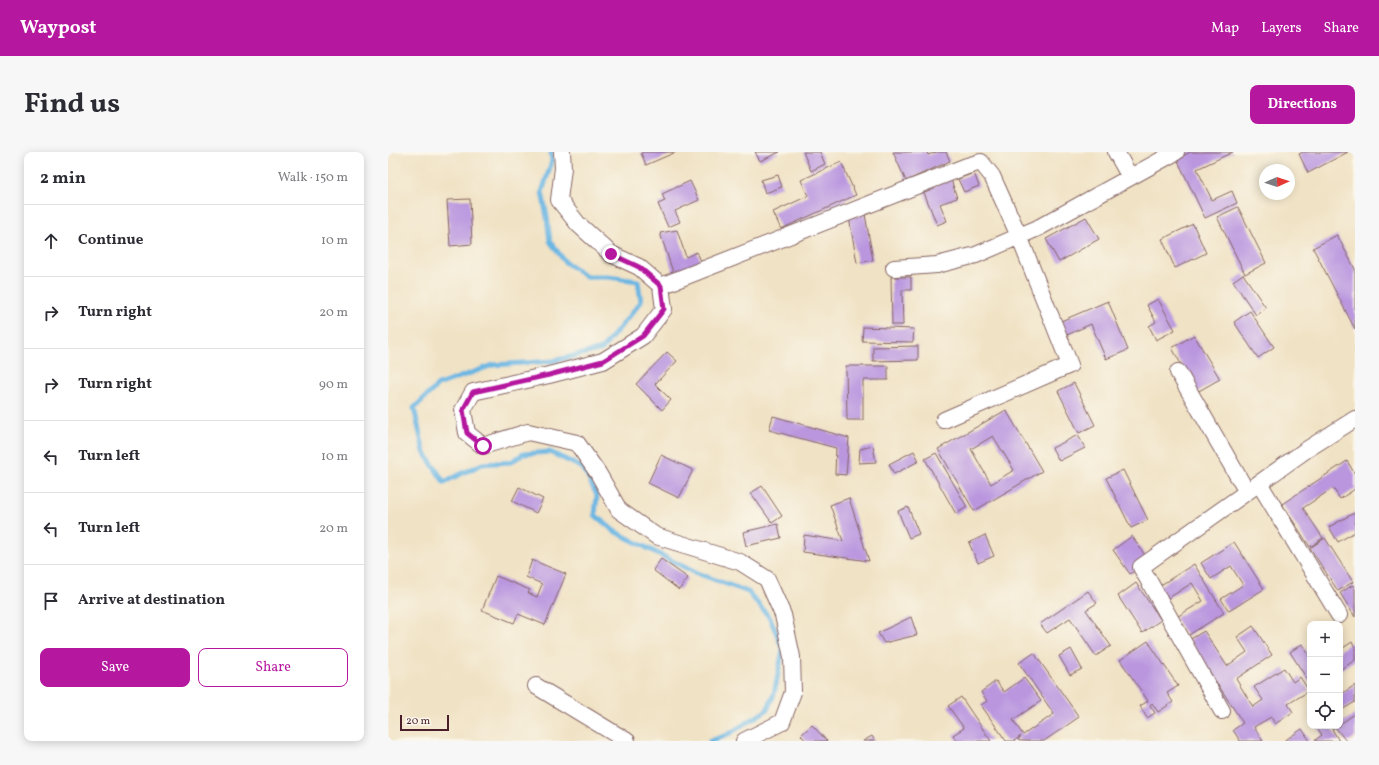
<!DOCTYPE html>
<html lang="en">
<head>
<meta charset="utf-8">
<style>
	:root { --surface:#fff; --page:#f7f7f7; --text:#2b2b33; --muted:#7c7c81; --line:#e1e1e2; --accent:#b5179e }
	body { margin:0; font-family:Vollkorn,serif; background:var(--page); color:var(--text) }
	.controls { position:absolute; right:12px; bottom:12px; display:grid; overflow:hidden; border-radius:8px; box-shadow:0 2px 10px #0003 }
	.controls button { width:36px; height:36px; display:grid; place-items:center; padding:0; border:0; border-bottom:1px solid var(--line); background:var(--surface); color:var(--text); font:20px sans-serif }
	.compass { position:absolute; left:871px; top:12px; width:36px; height:36px; border-radius:50%; background:var(--surface); box-shadow:0 2px 10px #0003; rotate:87deg }
	.scale { position:absolute; left:12px; bottom:10px; width:49px; box-sizing:border-box; padding-left:4px; border:2px solid #4a1f2b; border-top:0; font-size:11px; line-height:14px; white-space:nowrap; color:#4a1f2b; -webkit-text-stroke:3px #fbf7ec; paint-order:stroke }
	.stop { position:absolute; width:12px; height:12px; margin:-9px; border:3px solid #b5179e; border-radius:50%; background:#fff }
	.stop.end { background:#b5179e; border-color:#fff; box-shadow:0 1px 4px #0008 }
	.list { margin:0; padding:0; list-style:none }
	h2 { display:flex; justify-content:space-between; align-items:center; height:52px; margin:0; padding:0 16px; font-size:17px }
	h2 small { font-size:13px; font-weight:400; color:var(--muted) }
	.list li { display:grid; grid-template-columns:26px 1fr auto; gap:12px; align-items:center; box-sizing:border-box; height:72px; padding:0 16px; border-top:1px solid var(--line) }
	.list b { display:block; font-size:15px; white-space:nowrap }
	.list em { font-size:13px; font-style:normal; color:var(--muted) }
	.actions { display:flex; gap:8px; padding:12px 16px }
	.actions a { flex:1; padding:9px 0; border:1px solid var(--accent); border-radius:8px; text-align:center; font-size:14px; color:var(--accent) }
	.actions .main { background:var(--accent); color:#fff }
	.icon { flex:none; width:22px; height:22px; fill:none; stroke:currentColor; stroke-width:2; stroke-linecap:round; stroke-linejoin:round }
	.map { position:relative; flex:none; width:967px; height:589px; overflow:hidden; border-radius:8px }
	header { display:flex; align-items:center; gap:24px; box-sizing:border-box; height:56px; padding:0 20px; background:var(--accent); color:#fff }
	header strong { font-size:19px }
	nav { display:flex; gap:22px; margin-inline-start:auto; font-size:14px }
	.intro { display:flex; align-items:center; justify-content:space-between; box-sizing:border-box; height:96px; padding:0 24px }
	h1 { margin:0; font-size:28px }
	.button { padding:10px 18px; border-radius:8px; background:var(--accent); color:#fff; font-size:14px; font-weight:700 }
	main { display:flex; gap:24px; padding:0 24px }
	aside { flex:1; background:var(--surface); border-radius:8px; box-shadow:0 2px 10px #0003 }
	.map>svg:first-child { display:block }
	.lines { fill:none; stroke-linecap:round; stroke-linejoin:round }
	.stream { stroke:#6ab6e3; stroke-width:5 }
	.building { fill:#ba96df; fill-rule:evenodd }
	.minor-casing { stroke:#846361; stroke-width:18 }
	.minor { stroke:#fff; stroke-width:16 }
	.route { stroke:#b5179e; stroke-width:5 }
</style>
</head>
<body>
<header>
<strong>Waypost</strong>
<nav><a>Map</a><a>Layers</a><a>Share</a></nav>
</header>
<div class="intro"><h1>Find us</h1><a class="button">Directions</a></div>
<main>
<aside>
<h2>2 min<small>Walk · 150 m</small></h2>
<ul class="list">
<li><svg class="icon" aria-label="ahead" viewBox="0 0 24 24"><path d="M12 20V5M6 11l6-6 6 6"/></svg><div><b>Continue</b></div><em>10 m</em></li>
<li><svg class="icon" aria-label="right" viewBox="0 0 24 24"><path d="M7 20v-9h11M14 6l5 5-5 5"/></svg><div><b>Turn right</b></div><em>20 m</em></li>
<li><svg class="icon" aria-label="right" viewBox="0 0 24 24"><path d="M7 20v-9h11M14 6l5 5-5 5"/></svg><div><b>Turn right</b></div><em>90 m</em></li>
<li><svg class="icon" aria-label="left" viewBox="0 0 24 24"><path d="M17 20v-9H6M10 6l-5 5 5 5"/></svg><div><b>Turn left</b></div><em>10 m</em></li>
<li><svg class="icon" aria-label="left" viewBox="0 0 24 24"><path d="M17 20v-9H6M10 6l-5 5 5 5"/></svg><div><b>Turn left</b></div><em>20 m</em></li>
<li><svg class="icon" aria-label="arrive" viewBox="0 0 24 24"><path d="M6 21V4h12l-3 4 3 4H6"/></svg><div><b>Arrive at destination</b></div></li>
</ul>
<div class="actions"><a class="main">Save</a><a>Share</a></div>
</aside>
<div class="map">
<svg width="967" height="589" viewBox="0 0 967 589">
	<rect width="100%" height="100%" fill="#fbf7ec"/>
	<filter id="ink" filterUnits="userSpaceOnUse"><feTurbulence type="fractalNoise" baseFrequency=".025" numOctaves="2"/><feDisplacementMap in="SourceGraphic" scale="8" xChannelSelector="R" yChannelSelector="G"/><feConvolveMatrix kernelMatrix="1 2 1 2 8 2 1 2 1" color-interpolation-filters="sRGB"/></filter>
	<filter id="wash" filterUnits="userSpaceOnUse"><feTurbulence type="fractalNoise" baseFrequency=".012" numOctaves="4" result="noise"/><feDisplacementMap in="SourceGraphic" scale="16" xChannelSelector="R" yChannelSelector="G"/><feGaussianBlur stdDeviation="0.9" result="paint"/><feColorMatrix in="noise" values="0 0 0 0 0 0 0 0 0 0 0 0 0 0 0 0 0 1.4 0 .05"/><feComposite in="paint" operator="in"/></filter>
	<g filter="url(#wash)">
		<rect width="100%" height="100%" fill="#f0e2c4"/>
		<g class="lines">
			<path class="stream" d="M 163,0 L 164,9 L 154,40 L 159,65 L 162,89 L 177,110 L 199,125 L 220,125 L 250,129 L 253,150 L 214,197 L 165,209 L 105,213 L 50,233 L 26,256 L 36,300 L 56,330 L 94,312 L 123,310 L 135,302 L 162,300 L 195,316 L 209,343 L 207,363 L 226,379 L 306,420 L 360,440 L 382,466 L 395,497 L 386,542 L 379,558 L 339,583 L 322,589"/>
		</g>
		<g id="blocks">
			<path class="building" d="M 255,0 L 288,0 L 258,13 L 253,1 Z
				M 367,0 L 392,0 L 372,9 Z
				M 415,0 L 432,0 L 437,12 L 423,19 Z
				M 505,0 L 539,0 L 540,3 L 548,0 L 558,0 L 562,9 L 518,29 Z
				M 802,0 L 845,0 L 809,17 L 824,48 L 844,39 L 849,51 L 817,66 L 789,7 Z
				M 915,0 L 960,0 L 920,21 L 911,2 Z
				M 453,10 L 468,43 L 393,77 L 385,60 L 420,44 L 413,28 Z
				M 586,21 L 591,34 L 576,40 L 570,27 Z
				M 390,23 L 394,35 L 377,41 L 373,28 Z
				M 563,27 L 569,46 L 552,52 L 559,69 L 549,73 L 535,38 Z
				M 302,29 L 311,48 L 287,59 L 292,70 L 280,75 L 270,52 L 277,49 L 274,42 Z
				M 82,47 L 84,92 L 62,94 L 59,48 Z
				M 850,55 L 878,111 L 857,122 L 829,65 Z
				M 477,62 L 485,108 L 469,111 L 461,65 Z
				M 698,65 L 711,87 L 671,110 L 658,87 Z
				M 805,72 L 818,101 L 787,116 L 774,87 Z
				M 289,78 L 298,105 L 309,100 L 316,116 L 287,126 L 272,81 Z
				M 949,83 L 967,117 L 967,177 L 925,96 Z
				M 855,122 L 878,156 L 868,163 L 845,129 Z
				M 503,125 L 523,125 L 523,138 L 514,138 L 515,173 L 504,173 Z
				M 770,147 L 787,178 L 768,188 L 761,174 L 768,170 L 759,153 Z
				M 720,149 L 740,198 L 718,207 L 703,172 L 679,183 L 673,169 Z
				M 862,159 L 886,195 L 870,206 L 846,170 Z
				M 475,175 L 526,177 L 525,190 L 474,189 Z
				M 806,183 L 832,227 L 809,240 L 784,196 Z
				M 530,194 L 530,208 L 485,209 L 485,195 Z
				M 279,200 L 289,209 L 267,232 L 283,248 L 274,258 L 248,232 Z
				M 458,214 L 500,214 L 500,228 L 475,228 L 475,268 L 459,268 Z
				M 686,231 L 707,273 L 691,281 L 670,239 Z
				M 618,258 L 654,319 L 586,359 L 550,297 ZM 605,284 L 626,318 L 603,332 L 583,297 Z
				M 385,264 L 461,286 L 458,323 L 447,322 L 448,296 L 381,278 Z
				M 690,283 L 697,296 L 671,309 L 664,296 Z
				M 485,294 L 488,310 L 471,311 L 472,297 Z
				M 526,299 L 531,309 L 506,322 L 501,312 Z
				M 548,301 L 579,355 L 568,362 L 537,307 Z
				M 273,303 L 305,318 L 291,346 L 260,331 Z
				M 959,309 L 967,322 L 967,337 L 952,347 L 945,336 L 915,356 L 935,386 L 922,395 L 894,352 Z
				M 735,318 L 760,368 L 743,376 L 718,326 Z
				M 374,334 L 394,364 L 384,371 L 363,341 Z
				M 131,335 L 155,347 L 148,361 L 124,349 Z
				M 461,346 L 481,409 L 415,400 L 416,383 L 455,389 L 442,353 Z
				M 520,355 L 531,382 L 521,386 L 510,359 Z
				M 966,361 L 967,363 L 967,380 L 950,390 L 941,375 Z
				M 390,372 L 393,386 L 358,394 L 355,380 Z
				M 597,383 L 606,404 L 590,411 L 581,391 Z
				M 744,384 L 761,409 L 742,422 L 725,398 Z
				M 937,386 L 965,430 L 950,439 L 922,396 Z
				M 846,390 L 876,437 L 841,459 L 833,447 L 855,433 L 843,414 L 823,427 L 813,411 Z
				M 273,407 L 300,426 L 291,438 L 265,418 Z
				M 144,408 L 178,422 L 157,473 L 130,462 L 126,471 L 94,458 L 108,424 L 142,438 L 140,441 L 149,445 L 154,432 L 138,425 Z
				M 806,412 L 836,461 L 799,484 L 787,466 L 815,449 L 804,431 L 776,449 L 768,436 Z
				M 748,431 L 773,468 L 754,481 L 730,444 Z
				M 965,433 L 967,437 L 967,465 L 952,441 Z
				M 700,439 L 709,451 L 698,458 L 723,494 L 708,504 L 682,466 L 659,481 L 652,472 Z
				M 523,465 L 529,483 L 496,491 L 490,481 Z
				M 865,474 L 884,503 L 848,527 L 865,555 L 875,548 L 866,535 L 896,516 L 905,530 L 912,525 L 921,539 L 900,552 L 905,560 L 887,572 L 883,565 L 866,575 L 875,589 L 852,589 L 845,578 L 855,571 L 801,488 L 816,479 L 839,514 L 859,500 L 849,485 Z
				M 760,489 L 790,534 L 779,541 L 785,550 L 770,560 L 764,551 L 762,553 L 767,561 L 759,566 L 752,554 L 760,549 L 732,508 Z
				M 964,490 L 967,495 L 967,508 L 952,518 L 952,498 Z
				M 914,492 L 922,505 L 922,532 L 902,500 Z
				M 683,497 L 694,517 L 682,523 L 671,504 Z
				M 646,501 L 691,565 L 656,589 L 632,589 L 630,588 L 633,584 L 626,589 L 618,589 L 593,553 L 599,549 L 593,540 L 608,529 L 616,540 L 636,526 L 653,549 L 625,568 L 635,583 L 666,562 L 631,511 Z
				M 967,533 L 967,550 L 952,559 L 952,543 Z
				M 573,545 L 603,589 L 569,589 L 565,583 L 576,576 L 560,554 Z
				M 967,562 L 967,585 L 961,589 L 958,589 L 947,575 L 944,577 L 951,589 L 926,589 L 934,583 L 928,574 L 952,574 L 952,572 Z
				M 424,573 L 439,589 L 418,589 L 413,583 Z
				M 914,577 L 922,589 L 896,589 Z
				M 484,584 L 487,589 L 475,589 Z"/>
		</g>
	</g>
	<g filter="url(#ink)">
		<use href="#blocks" fill-opacity="0" stroke="#846361" stroke-width="1"/>
		<g class="lines">
			<defs>
				<path id="minor" d="M 174,0 L 175,16 L 171,48 L 190,72 L 223,102 L 251,115 L 273,134 L 276,157 L 255,184 L 215,209 L 161,223 L 85,240 L 75,258 L 79,281 L 95,294 L 140,280 L 189,291 L 210,321 L 231,358 L 268,384 L 352,410 L 379,427 L 395,463 L 404,505 L 405,540 L 394,570 L 356,589
					M 728,0 L 742,25
					M 506,116 L 549,113 L 588,103 L 650,76 L 788,0
					M 273,134 L 579,14 L 593,10 L 604,24 L 631,84 L 682,213 L 556,268
					M 790,220 L 859,340
					M 871,331 L 951,463
					M 148,534 L 239,589
					M 834,559 L 753,415 L 918,298 L 967,267"/>
			</defs>
			<use href="#minor" class="minor-casing"/>
			<use href="#minor" class="minor"/>
		</g>
	</g>
	<g class="lines" filter="url(#ink)">
		<path class="route" d="M 95,294 L 79,281 L 75,258 L 85,240 L 161,223 L 215,209 L 255,184 L 276,157 L 273,134 L 251,115 L 223,102"/>
	</g>
</svg>
<div class="controls">
<button>+</button>
<button>−</button>
<button><svg class="icon" aria-label="locate" viewBox="0 0 24 24"><circle cx="12" cy="12" r="6"/><path d="M12 2v4M12 18v4M2 12h4M18 12h4"/></svg></button>
</div>
<svg class="compass" viewBox="-18 -18 36 36"><path d="M0-13l5 13h-10z" fill="#e53935"/><path d="M0 13l5-13h-10z" fill="#7c7c81"/></svg>
<div class="scale">20 m</div>
<div class="stop" style="left:95px;top:294px"></div>
<div class="stop end" style="left:223px;top:102px"></div>
</div>
</main>
</body>
</html>
